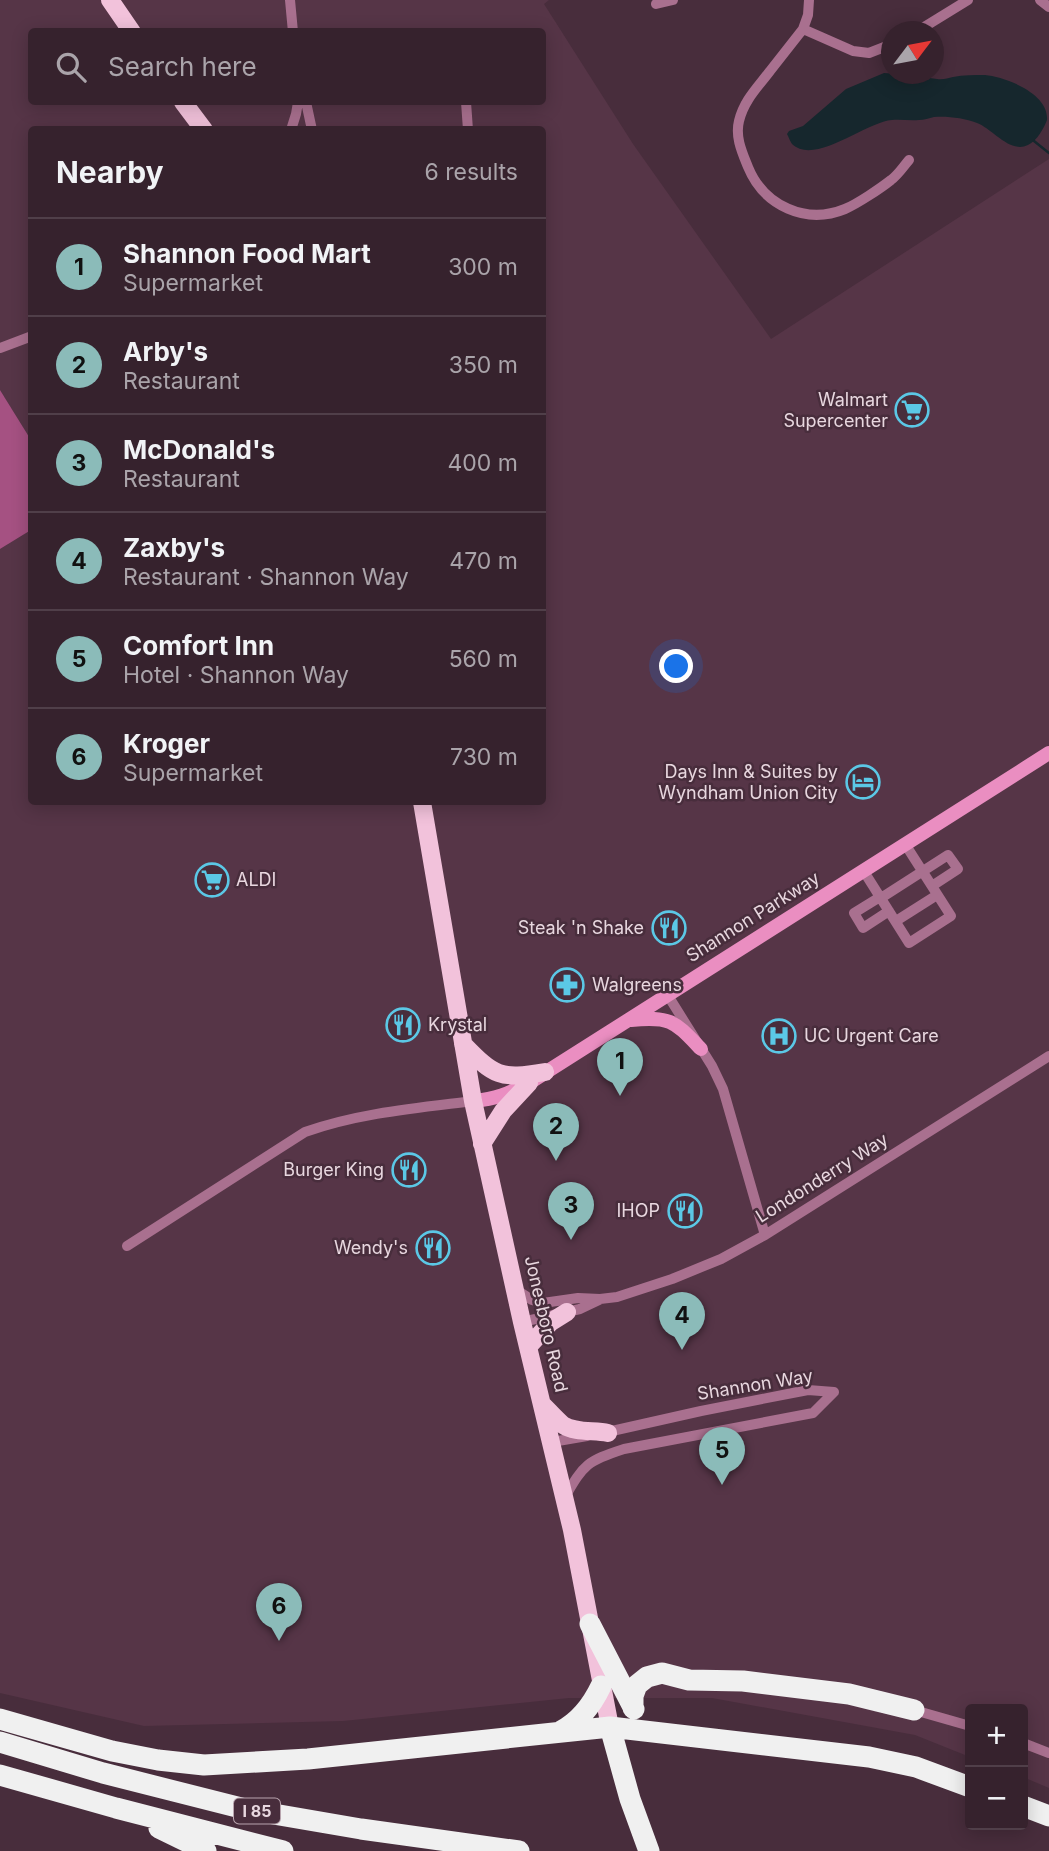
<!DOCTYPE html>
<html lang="en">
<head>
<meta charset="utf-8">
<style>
	:root { --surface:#36222d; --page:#3d2a35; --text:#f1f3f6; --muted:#aaa4aa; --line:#503f49; --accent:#8bbbb9 }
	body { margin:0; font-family:Inter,sans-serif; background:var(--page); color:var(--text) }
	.controls { position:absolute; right:21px; bottom:21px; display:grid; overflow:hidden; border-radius:7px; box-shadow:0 4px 18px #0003 }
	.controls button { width:63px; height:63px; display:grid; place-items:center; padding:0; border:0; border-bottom:2px solid var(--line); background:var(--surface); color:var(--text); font:35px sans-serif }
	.compass { position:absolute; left:881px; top:21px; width:63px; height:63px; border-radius:50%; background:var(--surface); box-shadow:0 4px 18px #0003; rotate:58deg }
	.you { position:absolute; left:677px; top:667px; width:24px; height:24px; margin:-18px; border:5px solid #fff; border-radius:50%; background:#1a73e8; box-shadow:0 0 0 10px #1a73e833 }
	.badge { display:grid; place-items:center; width:46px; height:46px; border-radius:50%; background:var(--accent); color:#111; font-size:23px; font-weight:700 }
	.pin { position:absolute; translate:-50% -58px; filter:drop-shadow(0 2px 4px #0008) }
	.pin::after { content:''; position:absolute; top:37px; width:24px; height:21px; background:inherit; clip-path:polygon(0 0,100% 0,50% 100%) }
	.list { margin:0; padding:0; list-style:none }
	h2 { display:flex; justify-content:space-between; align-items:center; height:91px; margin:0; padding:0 28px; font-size:30px }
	h2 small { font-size:23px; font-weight:400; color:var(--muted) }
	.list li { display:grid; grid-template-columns:46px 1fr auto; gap:21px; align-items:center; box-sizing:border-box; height:98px; padding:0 28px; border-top:2px solid var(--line) }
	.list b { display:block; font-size:26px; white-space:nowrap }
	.list p { margin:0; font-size:23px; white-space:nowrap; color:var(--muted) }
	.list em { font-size:23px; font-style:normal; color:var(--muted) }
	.icon { flex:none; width:38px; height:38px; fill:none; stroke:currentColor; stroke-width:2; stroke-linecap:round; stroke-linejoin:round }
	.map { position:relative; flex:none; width:1049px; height:1851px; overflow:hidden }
	.search { position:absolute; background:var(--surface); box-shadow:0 4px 18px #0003; left:28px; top:28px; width:518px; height:77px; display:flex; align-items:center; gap:18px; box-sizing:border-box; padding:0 24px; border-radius:7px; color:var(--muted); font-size:26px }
	.panel { position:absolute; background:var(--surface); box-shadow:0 4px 18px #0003; left:28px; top:126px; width:518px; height:679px; border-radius:7px }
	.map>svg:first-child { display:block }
	.built { fill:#563547; fill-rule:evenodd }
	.forest { fill:#a55182 }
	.water { fill:#16272d }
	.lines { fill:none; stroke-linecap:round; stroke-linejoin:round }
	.stream { stroke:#16272d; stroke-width:2.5 }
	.street { stroke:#a9708f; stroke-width:10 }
	.secondary { stroke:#ea8ec1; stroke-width:14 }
	.primary { stroke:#f2c2db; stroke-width:18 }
	.highway { stroke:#f0f0f0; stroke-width:21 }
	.labels { text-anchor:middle; stroke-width:5; stroke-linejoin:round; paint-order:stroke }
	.shield { fill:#482d3c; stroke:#b8a4ae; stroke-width:2 }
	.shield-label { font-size:16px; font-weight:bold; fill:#e8d7df }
	.poi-label { font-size:18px; fill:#e8d7df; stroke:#482d3c; text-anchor:end }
	.street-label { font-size:18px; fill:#e8d7df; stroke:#482d3c }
</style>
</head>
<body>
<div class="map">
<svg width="1049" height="1851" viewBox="0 0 1049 1851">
	<rect width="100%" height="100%" fill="#482d3c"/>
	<path class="built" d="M 0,0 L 549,0 L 544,4 L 633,144 L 771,339 L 1049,159 L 1049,1788 L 1023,1777 L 1023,1709 L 970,1709 L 970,1757 L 915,1735 L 712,1698 L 569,1698 L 343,1721 L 144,1726 L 0,1693 L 0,549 L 31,530 L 32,802 L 542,802 L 542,130 L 32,130 L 31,440 L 0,390 ZM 32,32 L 542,32 L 542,102 L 32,102 Z"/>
	<path class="forest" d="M 0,390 L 31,440 L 31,530 L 0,549 Z"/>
	<path class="water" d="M 884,73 C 902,74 920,77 937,79 C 943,80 948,78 953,77 C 963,75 975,75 985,75 C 1005,77 1049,93 1047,120 C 1044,128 1037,141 1028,145 C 1010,154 993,129 977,123 C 964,118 948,116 934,117 C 929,118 924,120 919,120 C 910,121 901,119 892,120 C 865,122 815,166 792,144 C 790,141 789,138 787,134 L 789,131 L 803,126 L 846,89 Z"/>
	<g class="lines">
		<path class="stream" d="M 1034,141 L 1049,153"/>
		<path class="street" d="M 290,0 L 293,32
			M 809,0 L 808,15 L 803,29 C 792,43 781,57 770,71 C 758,87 744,100 739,121 C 735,137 742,152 748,167 C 764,206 806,225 845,209 C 857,204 881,188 891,180 C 898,175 903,167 909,160
			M 1040,0 L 1049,7
			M 656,4 L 673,0
			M 803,29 L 853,51 L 869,53 L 892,44
			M 916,32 L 968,0
			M 306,102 L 312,130
			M 466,102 L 468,130
			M 291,130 L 296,114 L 298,102
			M 0,348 L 32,336
			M 863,870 L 909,943 L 951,916 L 905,844
			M 880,897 L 854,913 L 863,928 L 889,911
			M 881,898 L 948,855 L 958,869 L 932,886
			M 896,921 L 937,895
			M 667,994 L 712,1066 L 723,1089 L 765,1235
			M 127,1246 L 305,1132 C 359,1113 417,1108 473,1101
			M 515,1289 L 532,1300 L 543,1303 L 578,1298 L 600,1299 L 617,1297 L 672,1279 L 721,1259 L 765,1235 L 1049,1056
			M 522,1322 L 580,1309 L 599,1300
			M 603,1433 L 701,1411 L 808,1390 L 834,1392
			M 552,1442 L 587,1436
			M 565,1497 C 584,1464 587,1461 624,1449 L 813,1413 L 834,1392
			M 914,1710 L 970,1726
			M 1023,1743 L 1049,1753"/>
		<path class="secondary" d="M 631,1020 C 671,1016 674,1021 701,1049
			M 473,1101 C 497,1099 507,1094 529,1083 L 1049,753"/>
		<path class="primary" d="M 110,0 L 132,32
			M 183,102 L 204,130
			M 422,802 L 473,1101 L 522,1322 L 572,1530 L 610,1727
			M 463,1044 C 494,1076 500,1080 545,1072
			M 482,1144 L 503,1111 L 529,1083
			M 528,1347 L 551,1322 L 567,1312
			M 542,1404 C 549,1411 556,1419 563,1425 C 575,1433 594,1430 608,1433"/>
		<path class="highway" d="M 590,1624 L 634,1709
			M 633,1708 L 633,1696 L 637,1685 L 647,1677 L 662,1673 L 689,1680 L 743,1681 L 849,1694 L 914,1710
			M 0,1719 L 112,1751 L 158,1760 L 204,1765 L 308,1759 L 610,1727 L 869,1757 L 916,1767 L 970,1787
			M 610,1727 L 630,1799 L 649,1851
			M 561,1731 C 580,1721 592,1705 601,1686
			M 0,1742 L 103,1773 L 245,1809 L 361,1829 L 519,1851
			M 0,1775 L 116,1808 L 283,1851
			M 1023,1806 L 1049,1816
			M 159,1828 L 206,1851"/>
	</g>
	<defs>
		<symbol id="supermarket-ring" viewBox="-11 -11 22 22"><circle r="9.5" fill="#482d3c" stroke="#5bc8e6" stroke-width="1.5"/><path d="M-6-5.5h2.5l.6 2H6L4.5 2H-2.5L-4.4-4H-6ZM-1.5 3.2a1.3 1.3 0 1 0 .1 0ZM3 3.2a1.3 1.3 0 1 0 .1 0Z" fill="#5bc8e6"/></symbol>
		<symbol id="hotel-ring" viewBox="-11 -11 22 22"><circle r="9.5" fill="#482d3c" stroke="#5bc8e6" stroke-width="1.5"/><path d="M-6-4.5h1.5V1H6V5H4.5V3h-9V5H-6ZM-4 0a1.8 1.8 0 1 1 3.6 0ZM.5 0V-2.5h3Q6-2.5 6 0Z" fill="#5bc8e6"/></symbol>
		<symbol id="restaurant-ring" viewBox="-11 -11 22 22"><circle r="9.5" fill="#482d3c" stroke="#5bc8e6" stroke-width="1.5"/><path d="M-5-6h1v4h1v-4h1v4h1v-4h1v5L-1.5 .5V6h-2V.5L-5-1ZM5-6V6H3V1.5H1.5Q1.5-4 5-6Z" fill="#5bc8e6"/></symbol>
		<symbol id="pharmacy-ring" viewBox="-11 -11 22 22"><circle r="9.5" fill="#482d3c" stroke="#5bc8e6" stroke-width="1.5"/><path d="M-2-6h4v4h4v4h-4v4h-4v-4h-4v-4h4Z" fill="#5bc8e6"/></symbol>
		<symbol id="hospital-ring" viewBox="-11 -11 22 22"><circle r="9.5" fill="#482d3c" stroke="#5bc8e6" stroke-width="1.5"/><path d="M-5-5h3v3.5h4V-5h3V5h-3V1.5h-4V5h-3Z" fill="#5bc8e6"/></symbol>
	</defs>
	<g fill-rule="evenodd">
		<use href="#supermarket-ring" x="893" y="391" width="38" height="38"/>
		<use href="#hotel-ring" x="844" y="763" width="38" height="38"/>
		<use href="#supermarket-ring" x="193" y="861" width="38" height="38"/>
		<use href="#restaurant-ring" x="650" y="909" width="38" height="38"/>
		<use href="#pharmacy-ring" x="548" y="966" width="38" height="38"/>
		<use href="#restaurant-ring" x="384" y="1006" width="38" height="38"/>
		<use href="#hospital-ring" x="760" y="1017" width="38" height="38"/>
		<use href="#restaurant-ring" x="390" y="1151" width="38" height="38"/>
		<use href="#restaurant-ring" x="666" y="1192" width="38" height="38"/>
		<use href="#restaurant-ring" x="414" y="1229" width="38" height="38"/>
	</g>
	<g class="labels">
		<rect class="shield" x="234" y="1798.5" width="46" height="25" rx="5"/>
		<g class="shield-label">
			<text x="257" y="1817">I 85</text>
		</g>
		<g class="poi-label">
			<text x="888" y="406">Walmart<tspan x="888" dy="21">Supercenter</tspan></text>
			<text x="838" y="778">Days Inn &amp; Suites by<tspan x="838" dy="21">Wyndham Union City</tspan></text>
			<text x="236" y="886" text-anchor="start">ALDI</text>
			<text x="644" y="934">Steak 'n Shake</text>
			<text x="592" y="991" text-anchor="start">Walgreens</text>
			<text x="428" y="1031" text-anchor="start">Krystal</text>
			<text x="804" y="1042" text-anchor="start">UC Urgent Care</text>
			<text x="384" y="1176">Burger King</text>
			<text x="660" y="1217">IHOP</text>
			<text x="408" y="1254">Wendy's</text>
		</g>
		<g class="street-label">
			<text transform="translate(753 917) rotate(-32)" y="6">Shannon Parkway</text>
			<text transform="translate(822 1178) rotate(-32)" y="6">Londonderry Way</text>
			<text transform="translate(546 1324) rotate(77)" y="6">Jonesboro Road</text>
			<text transform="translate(755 1385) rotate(-9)" y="6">Shannon Way</text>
		</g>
	</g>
</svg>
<div class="controls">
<button>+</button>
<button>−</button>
</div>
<svg class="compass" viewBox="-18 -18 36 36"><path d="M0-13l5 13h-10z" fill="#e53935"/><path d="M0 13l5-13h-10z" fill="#aaa4aa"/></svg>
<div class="you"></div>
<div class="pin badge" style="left:620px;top:1096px">1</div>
<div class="pin badge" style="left:556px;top:1161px">2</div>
<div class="pin badge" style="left:571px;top:1240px">3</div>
<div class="pin badge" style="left:682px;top:1350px">4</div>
<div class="pin badge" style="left:722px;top:1485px">5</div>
<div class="pin badge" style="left:279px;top:1641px">6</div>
<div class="search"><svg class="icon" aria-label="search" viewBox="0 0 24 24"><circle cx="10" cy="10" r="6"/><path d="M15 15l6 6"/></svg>Search here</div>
<section class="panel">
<h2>Nearby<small>6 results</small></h2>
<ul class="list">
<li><span class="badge">1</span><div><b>Shannon Food Mart</b><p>Supermarket</p></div><em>300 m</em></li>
<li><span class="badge">2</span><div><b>Arby's</b><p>Restaurant</p></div><em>350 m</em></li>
<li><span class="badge">3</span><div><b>McDonald's</b><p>Restaurant</p></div><em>400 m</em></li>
<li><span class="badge">4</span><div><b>Zaxby's</b><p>Restaurant · Shannon Way</p></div><em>470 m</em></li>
<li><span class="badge">5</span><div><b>Comfort Inn</b><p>Hotel · Shannon Way</p></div><em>560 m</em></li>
<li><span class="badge">6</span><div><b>Kroger</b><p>Supermarket</p></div><em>730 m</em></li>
</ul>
</section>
</div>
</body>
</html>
